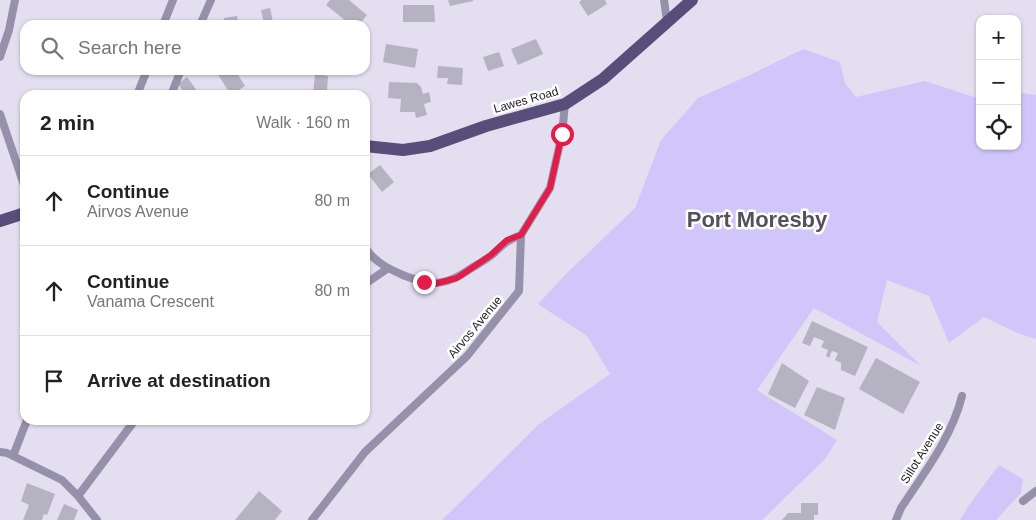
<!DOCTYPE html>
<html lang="en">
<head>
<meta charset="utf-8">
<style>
	:root { --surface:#fff; --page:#f6f6f6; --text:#222; --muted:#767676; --line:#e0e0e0 }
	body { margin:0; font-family:Arial,sans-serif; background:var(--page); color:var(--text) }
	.controls { position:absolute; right:15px; top:15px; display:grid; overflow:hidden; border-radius:10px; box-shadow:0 1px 4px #0004 }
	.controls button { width:45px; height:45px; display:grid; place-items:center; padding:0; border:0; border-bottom:1px solid var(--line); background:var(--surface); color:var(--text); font:25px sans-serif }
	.stop { position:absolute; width:15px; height:15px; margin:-11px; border:4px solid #e11d48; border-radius:50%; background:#fff }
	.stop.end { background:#e11d48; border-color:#fff; box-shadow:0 1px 5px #0008 }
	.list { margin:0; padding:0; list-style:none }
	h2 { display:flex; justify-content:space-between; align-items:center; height:65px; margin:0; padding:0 20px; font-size:21px }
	h2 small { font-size:16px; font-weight:400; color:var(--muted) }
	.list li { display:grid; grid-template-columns:32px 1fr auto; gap:15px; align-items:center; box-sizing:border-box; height:90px; padding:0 20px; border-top:1px solid var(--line) }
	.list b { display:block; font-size:19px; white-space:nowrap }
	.list p { margin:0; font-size:16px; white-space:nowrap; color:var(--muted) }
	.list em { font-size:16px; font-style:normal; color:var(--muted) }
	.icon { flex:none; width:28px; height:28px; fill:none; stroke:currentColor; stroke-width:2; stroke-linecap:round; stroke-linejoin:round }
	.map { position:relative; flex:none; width:1036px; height:520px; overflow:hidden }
	.search { position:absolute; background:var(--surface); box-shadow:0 1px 4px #0004; left:20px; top:20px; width:350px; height:55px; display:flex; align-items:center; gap:12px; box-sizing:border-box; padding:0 18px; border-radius:15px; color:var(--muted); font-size:19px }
	.panel { position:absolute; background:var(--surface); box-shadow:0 1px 4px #0004; left:20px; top:90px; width:350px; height:335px; border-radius:15px }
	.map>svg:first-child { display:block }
	.green { fill:#d1c6f9 }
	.building { fill:#b5b2c2 }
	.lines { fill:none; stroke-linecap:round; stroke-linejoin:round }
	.street { stroke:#9691aa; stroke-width:8 }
	.primary { stroke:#584e79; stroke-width:12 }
	.route { stroke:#e11d48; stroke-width:6 }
	.labels { text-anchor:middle; stroke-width:5; stroke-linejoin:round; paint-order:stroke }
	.street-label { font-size:12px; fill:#222127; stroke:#fff }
	.town-label { font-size:22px; font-weight:bold; fill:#53515e; stroke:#fff }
</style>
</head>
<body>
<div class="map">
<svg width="1036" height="520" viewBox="0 0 1036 520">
	<rect width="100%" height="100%" fill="#e3dff0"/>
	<path class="green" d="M 803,49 L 840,62 L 845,83 L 856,97 L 925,81 L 974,97 L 980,96 L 980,146 L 1017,146 L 1017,92 L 1036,95 L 1036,339 L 1017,333 L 984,317 L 949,343 L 929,296 L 887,280 L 877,322 L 921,366 L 814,308 L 757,390 L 837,440 L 825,459 L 762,520 L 442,520 L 539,424 L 610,374 L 587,336 L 538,304 L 567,273 L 635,208 L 661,140 L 698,98 L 752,74 Z
		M 999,465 L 1023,479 L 1021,493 L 996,520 L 960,520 L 969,505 Z"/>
	<path class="building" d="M 330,0 L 349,0 L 367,15 L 359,25 L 351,25 L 326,5 Z
		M 448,0 L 473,0 L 473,1 L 450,6 Z
		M 582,0 L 605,0 L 607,4 L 588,16 L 579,2 Z
		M 403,5 L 434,5 L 435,22 L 403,22 Z
		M 270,8 L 273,22 L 264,24 L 261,10 Z
		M 237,16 L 239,25 L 225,25 L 224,18 Z
		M 536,39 L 543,54 L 518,65 L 511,49 Z
		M 386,44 L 418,49 L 415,68 L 383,62 Z
		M 499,52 L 504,66 L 488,71 L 483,57 Z
		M 438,66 L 463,68 L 462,85 L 447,84 L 448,78 L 437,78 Z
		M 215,70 L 235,70 L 245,86 L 231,95 Z
		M 315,74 L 328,76 L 327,91 L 340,92 L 340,95 L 313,95 Z
		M 187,77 L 200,95 L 186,95 L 178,84 Z
		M 389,82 L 417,83 L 421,87 L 423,94 L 429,92 L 431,102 L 424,104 L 427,115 L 416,118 L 415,112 L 400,112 L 401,99 L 388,98 Z
		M 380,165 L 394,182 L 382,192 L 368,174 Z
		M 812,321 L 868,347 L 855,376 L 841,370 L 841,363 L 835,360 L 838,353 L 832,351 L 829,358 L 826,356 L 828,350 L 821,347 L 824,341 L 814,337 L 810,346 L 802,343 Z
		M 876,358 L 920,382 L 903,414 L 859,389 Z
		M 782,363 L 809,381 L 795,408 L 768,394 Z
		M 817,387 L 845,398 L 835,430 L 804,415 Z
		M 27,483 L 55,494 L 47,515 L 44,514 L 42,520 L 23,520 L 29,505 L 21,501 Z
		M 259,491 L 282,511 L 275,520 L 235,520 Z
		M 801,503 L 818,503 L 818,515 L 814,515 L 814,520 L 782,520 L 788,513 L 801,513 Z
		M 64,504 L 78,510 L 74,520 L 57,520 Z"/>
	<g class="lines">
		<path class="street" d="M 664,0 L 667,21
			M 163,25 L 173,0
			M 200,25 L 211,0
			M 0,57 L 9,30 L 15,0
			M 137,95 L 147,70
			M 171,95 L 181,70
			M 0,114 L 25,188
			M 365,247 C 374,262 389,269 405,276 C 433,286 446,286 470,269 C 478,264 486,260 493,254 C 505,243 506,241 521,235
			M 365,284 L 387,269
			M 0,452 L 7,453 L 62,480 L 78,496 L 97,520
			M 13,456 L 27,420
			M 78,496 L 135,420
			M 1023,501 L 1036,491
			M 312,520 L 365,452 L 467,356 L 519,291 L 521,235 L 550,188 L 562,134 L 565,104
			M 896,520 L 901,508 C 924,473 952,437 962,396"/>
		<path class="primary" d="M 365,146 L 403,150 L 430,146 L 486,126 L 565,104 L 603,79 L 692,0
			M 0,221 L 25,213"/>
	</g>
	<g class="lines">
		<path class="route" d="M 424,282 L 434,284 L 457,278 L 491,255 L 507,240 L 521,235 L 550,188 L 562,134"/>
	</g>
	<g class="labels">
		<g class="street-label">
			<text transform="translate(526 100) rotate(-16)" y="4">Lawes Road</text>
			<text transform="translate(475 327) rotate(-50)" y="4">Airvos Avenue</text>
			<text transform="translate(922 453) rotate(-58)" y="4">Sillot Avenue</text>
		</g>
		<g class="town-label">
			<text x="757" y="227">Port Moresby</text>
		</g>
	</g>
</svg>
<div class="controls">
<button>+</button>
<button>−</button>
<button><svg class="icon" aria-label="locate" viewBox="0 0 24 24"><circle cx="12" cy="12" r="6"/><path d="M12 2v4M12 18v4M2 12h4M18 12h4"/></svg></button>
</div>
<div class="stop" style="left:562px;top:134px"></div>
<div class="stop end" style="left:424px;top:282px"></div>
<div class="search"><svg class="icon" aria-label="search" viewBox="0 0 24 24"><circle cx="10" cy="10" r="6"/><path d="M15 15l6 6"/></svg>Search here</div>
<section class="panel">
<h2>2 min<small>Walk · 160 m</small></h2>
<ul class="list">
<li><svg class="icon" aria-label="ahead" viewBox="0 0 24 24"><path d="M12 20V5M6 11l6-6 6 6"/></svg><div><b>Continue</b><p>Airvos Avenue</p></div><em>80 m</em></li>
<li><svg class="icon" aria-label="ahead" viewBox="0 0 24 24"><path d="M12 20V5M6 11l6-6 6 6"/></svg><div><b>Continue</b><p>Vanama Crescent</p></div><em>80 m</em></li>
<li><svg class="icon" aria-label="arrive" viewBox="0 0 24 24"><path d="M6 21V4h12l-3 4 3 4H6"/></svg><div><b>Arrive at destination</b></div></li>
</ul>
</section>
</div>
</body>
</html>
